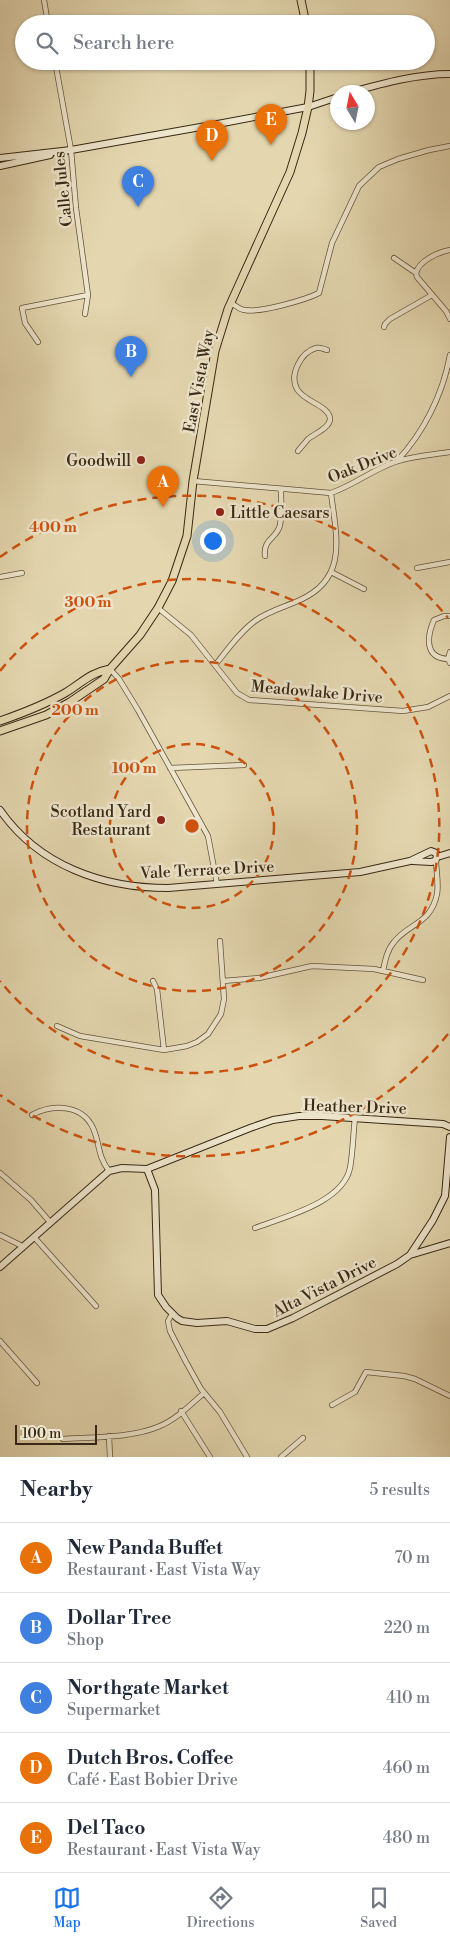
<!DOCTYPE html>
<html lang="en">
<head>
<meta charset="utf-8">
<style>
	:root { --surface:#fff; --page:#f6f6f7; --text:#1f2937; --muted:#747a83; --line:#e0e1e3; --accent:#1a73e8 }
	body { margin:0; font-family:"Libre Bodoni",serif; background:var(--page); color:var(--text) }
	.compass { position:absolute; left:330px; top:85px; width:45px; height:45px; border-radius:50%; background:var(--surface); box-shadow:0 1px 4px #0004; rotate:350deg }
	.scale { position:absolute; left:15px; bottom:12px; width:82px; box-sizing:border-box; padding-left:5px; border:2px solid #392916; border-top:0; font-size:14px; line-height:18px; white-space:nowrap; color:#392916; -webkit-text-stroke:4px #ede5cc; paint-order:stroke }
	.you { position:absolute; left:212px; top:540px; width:18px; height:18px; margin:-12px; border:4px solid #fff; border-radius:50%; background:#1a73e8; box-shadow:0 0 0 8px #1a73e833 }
	.badge { display:grid; place-items:center; width:32px; height:32px; border-radius:50%; background:var(--accent); color:#fff; font-size:16px; font-weight:700 }
	.pin { position:absolute; translate:-50% -41px; filter:drop-shadow(0 1px 2px #0008) }
	.pin::after { content:''; position:absolute; top:26px; width:18px; height:15px; background:inherit; clip-path:polygon(0 0,100% 0,50% 100%) }
	.list { margin:0; padding:0; list-style:none }
	h2 { display:flex; justify-content:space-between; align-items:center; height:65px; margin:0; padding:0 20px; font-size:21px }
	h2 small { font-size:16px; font-weight:400; color:var(--muted) }
	.list li { display:grid; grid-template-columns:32px 1fr auto; gap:15px; align-items:center; box-sizing:border-box; height:70px; padding:0 20px; border-top:1px solid var(--line) }
	.list b { display:block; font-size:19px; white-space:nowrap }
	.list p { margin:0; font-size:16px; white-space:nowrap; color:var(--muted) }
	.list em { font-size:16px; font-style:normal; color:var(--muted) }
	.icon { flex:none; width:28px; height:28px; fill:none; stroke:currentColor; stroke-width:2; stroke-linecap:round; stroke-linejoin:round }
	.map { position:relative; flex:none; width:450px; height:1457px; overflow:hidden }
	.search { position:absolute; background:var(--surface); box-shadow:0 1px 4px #0004; left:15px; right:15px; top:15px; height:55px; display:flex; align-items:center; gap:12px; box-sizing:border-box; padding:0 18px; border-radius:28px; color:var(--muted); font-size:19px }
	.sheet { height:415px; background:var(--surface) }
	nav { display:flex; justify-content:space-around; align-items:center; box-sizing:border-box; height:70px; border-top:1px solid var(--line); background:var(--surface); font-size:14px; color:var(--muted) }
	nav a { display:grid; justify-items:center; gap:2px }
	nav .on { color:var(--accent) }
	.map>svg:first-child { display:block }
	.lines { fill:none; stroke-linecap:round; stroke-linejoin:round }
	.street-casing { stroke:#64543c; stroke-width:6 }
	.secondary-casing { stroke:#392916; stroke-width:8 }
	.primary-casing { stroke:#392916; stroke-width:9 }
	.street { stroke:#ede5cc; stroke-width:4.5 }
	.secondary { stroke:#ede5cc; stroke-width:6 }
	.primary { stroke:#e4d7b0; stroke-width:7 }
	.ring { fill:none; stroke:#ce520e; stroke-width:2.5; stroke-dasharray:9 6 }
	.poi-dot { fill:#8f2418; stroke:#ede5cc; stroke-width:2 }
	.labels { text-anchor:middle; stroke-width:5; stroke-linejoin:round; paint-order:stroke }
	.street-label { font-size:16px; fill:#392916; stroke:#ede5cc }
	.poi-label { font-size:16px; fill:#392916; stroke:#ede5cc; text-anchor:end }
	.centre { fill:#ce520e; stroke:#ede5cc; stroke-width:2.5 }
	.ring-label { font-size:15px; text-anchor:middle; font-weight:bold; fill:#ce520e; stroke:#ede5cc; stroke-width:5; stroke-linejoin:round; paint-order:stroke }
</style>
</head>
<body>
<div class="map">
<svg width="450" height="1457" viewBox="0 0 450 1457">
	<rect width="100%" height="100%" fill="#e4d7b0"/>
	<filter id="stains"><feTurbulence type="fractalNoise" baseFrequency=".004" numOctaves="4"/><feColorMatrix values="0 0 0 0 .2 0 0 0 0 .09 0 0 0 0 .02 0 0 0 .5 -.17"/></filter>
	<radialGradient id="worn" r=".72"><stop offset=".6" stop-color="#630" stop-opacity="0"/><stop offset="1" stop-color="#630" stop-opacity=".3"/></radialGradient>
	<g class="lines">
		<defs>
			<path id="street" d="M 44,0 L 48,24
				M 55,61 L 71,150 L 76,208 L 88,295 L 85,314
				M 394,258 L 416,273 L 417,277 L 446,311 L 450,319
				M 416,273 C 419,261 438,252 450,250
				M 231,303 C 235,305 240,310 245,310 C 260,313 305,300 319,293 L 332,243 L 359,186 L 379,167 L 398,159 L 429,150 L 450,146
				M 384,327 L 385,324 L 390,319 L 432,295
				M 38,342 L 25,323 L 22,308 L 88,295
				M 298,451 C 301,447 305,443 308,439 C 314,434 330,428 330,419 C 330,406 303,401 297,389 C 289,375 301,352 316,348 C 320,347 323,349 327,350
				M 397,461 C 424,432 443,394 450,355
				M 193,481 L 331,493 C 354,485 372,470 395,462 C 413,456 432,455 450,452
				M 265,556 C 263,538 277,539 280,525 C 282,514 281,500 281,489
				M 417,568 L 450,562
				M 331,572 L 364,589
				M 0,577 L 22,573
				M 158,608 L 191,635 L 237,693 L 249,700 L 403,711 L 428,707 L 450,696
				M 450,652 L 448,659 L 450,663
				M 448,659 C 424,658 427,636 434,620 L 444,616 L 450,616
				M 216,664 C 228,649 240,632 255,621 C 268,611 285,607 300,600 C 349,578 336,535 331,493
				M 110,669 L 119,679 L 138,710 L 208,836 L 217,884
				M 170,768 L 244,765
				M 383,971 C 385,961 387,950 394,942 C 409,923 431,924 437,894 C 439,885 436,869 436,859
				M 153,981 L 157,989 L 164,1050
				M 223,981 L 259,978 L 312,966 L 374,969 L 423,980
				M 57,1026 L 80,1036 L 164,1050 L 187,1046 L 197,1042 L 208,1034 L 221,1014 L 224,999 L 220,941
				M 32,1115 C 52,1104 82,1104 93,1128 C 100,1143 97,1155 109,1171
				M 0,1173 L 31,1200 L 50,1222
				M 255,1228 C 283,1217 343,1203 350,1168 C 353,1152 353,1135 355,1118
				M 0,1235 L 22,1246
				M 34,1237 L 96,1306
				M 172,1314 L 168,1321 L 170,1331 L 186,1362 L 201,1389 L 220,1412 L 247,1457
				M 0,1341 L 37,1383
				M 332,1405 L 355,1392 L 366,1372 L 404,1376 L 415,1379 L 450,1396
				M 181,1411 L 210,1457
				M 109,1436 L 110,1457
				M 63,1439 C 93,1437 133,1438 160,1426 C 177,1419 191,1404 204,1393
				M 281,1457 L 303,1438"/>
			<path id="secondary" d="M 352,92 C 384,83 417,74 450,74
				M 0,158 L 71,150 L 223,123 L 308,107 L 338,97
				M 0,166 L 50,155
				M 0,810 C 39,866 103,888 168,888 L 360,872 L 410,861 L 431,851 L 436,853 L 437,857
				M 413,861 L 431,862 L 435,861 L 437,857 L 450,853
				M 147,1169 L 155,1190 L 158,1295 L 166,1307 L 177,1318 L 182,1321 L 197,1323 L 227,1321 L 255,1329 L 267,1329 L 293,1318 L 397,1264 L 410,1255 L 433,1220 L 445,1196 L 450,1137
				M 410,1255 L 450,1243
				M 0,1267 L 109,1171 L 122,1168 L 147,1169 L 250,1128 L 273,1120 L 299,1116 L 322,1116 L 443,1124 L 450,1127"/>
			<path id="primary" d="M 301,0 L 306,24
				M 0,721 C 23,713 44,705 65,693 C 82,683 89,673 110,669
				M 0,731 L 46,715 L 70,702 L 104,679 L 110,669 L 140,635 L 158,608 L 172,581 L 187,536 L 193,481 L 215,351 L 228,309 L 290,172 L 302,133 L 308,107 L 310,91 L 310,61"/>
		</defs>
		<use href="#street" class="street-casing"/>
		<use href="#secondary" class="secondary-casing"/>
		<use href="#primary" class="primary-casing"/>
		<use href="#street" class="street"/>
		<use href="#secondary" class="secondary"/>
		<use href="#primary" class="primary"/>
	</g>
	<g class="ring">
		<circle cx="192" cy="826" r="82"/>
		<circle cx="192" cy="826" r="165"/>
		<path d="M0 671A247 247 0 1 1 0 981"/>
		<path d="M448 1034A330 330 0 0 1 0 1095M0 557A330 330 0 0 1 448 618"/>
	</g>
	<g class="poi-dot">
		<circle cx="141" cy="460" r="5"/>
		<circle cx="220" cy="512" r="5"/>
		<circle cx="161" cy="820" r="5"/>
	</g>
	<g class="labels">
		<g class="street-label">
			<text transform="translate(62 189) rotate(-96)" y="6">Calle Jules</text>
			<text transform="translate(198 381) rotate(-79)" y="6">East Vista Way</text>
			<text transform="translate(362 464) rotate(-22)" y="6">Oak Drive</text>
			<text transform="translate(317 691) rotate(5)" y="6">Meadowlake Drive</text>
			<text transform="translate(207 869) rotate(-3)" y="6">Vale Terrace Drive</text>
			<text transform="translate(355 1106) rotate(2)" y="6">Heather Drive</text>
			<text transform="translate(324 1286) rotate(-27)" y="6">Alta Vista Drive</text>
		</g>
		<g class="poi-label">
			<text x="131" y="466">Goodwill</text>
			<text x="230" y="518" text-anchor="start">Little Caesars</text>
			<text x="151" y="817">Scotland Yard<tspan x="151" dy="18">Restaurant</tspan></text>
		</g>
	</g>
	<circle cx="192" cy="826" r="8" class="centre"/>
	<g class="ring-label">
		<text x="53" y="532">400 m</text>
		<text x="88" y="607">300 m</text>
		<text x="75" y="715">200 m</text>
		<text x="134" y="773">100 m</text>
	</g>
	<rect width="100%" height="100%" filter="url(#stains)"/>
	<rect width="100%" height="100%" fill="url(#worn)"/>
</svg>
<svg class="compass" viewBox="-18 -18 36 36"><path d="M0-13l5 13h-10z" fill="#e53935"/><path d="M0 13l5-13h-10z" fill="#747a83"/></svg>
<div class="scale">100 m</div>
<div class="you"></div>
<div class="pin badge" style="left:163px;top:507px;background:#e8710a">A</div>
<div class="pin badge" style="left:131px;top:377px;background:#3f7fe0">B</div>
<div class="pin badge" style="left:138px;top:207px;background:#3f7fe0">C</div>
<div class="pin badge" style="left:212px;top:161px;background:#e8710a">D</div>
<div class="pin badge" style="left:271px;top:145px;background:#e8710a">E</div>
<div class="search"><svg class="icon" aria-label="search" viewBox="0 0 24 24"><circle cx="10" cy="10" r="6"/><path d="M15 15l6 6"/></svg>Search here</div>
</div>
<section class="sheet">
<h2>Nearby<small>5 results</small></h2>
<ul class="list">
<li><span class="badge" style="background:#e8710a">A</span><div><b>New Panda Buffet</b><p>Restaurant · East Vista Way</p></div><em>70 m</em></li>
<li><span class="badge" style="background:#3f7fe0">B</span><div><b>Dollar Tree</b><p>Shop</p></div><em>220 m</em></li>
<li><span class="badge" style="background:#3f7fe0">C</span><div><b>Northgate Market</b><p>Supermarket</p></div><em>410 m</em></li>
<li><span class="badge" style="background:#e8710a">D</span><div><b>Dutch Bros. Coffee</b><p>Café · East Bobier Drive</p></div><em>460 m</em></li>
<li><span class="badge" style="background:#e8710a">E</span><div><b>Del Taco</b><p>Restaurant · East Vista Way</p></div><em>480 m</em></li>
</ul>
</section>
<nav>
<a class="on"><svg class="icon" aria-label="map" viewBox="0 0 24 24"><path d="M3 6l6-2 6 2 6-2v14l-6 2-6-2-6 2zM9 4v14M15 6v14"/></svg>Map</a>
<a><svg class="icon" aria-label="directions" viewBox="0 0 24 24"><path d="M12 3l9 9-9 9-9-9zM9 14v-3h6M13 9l2 2-2 2"/></svg>Directions</a>
<a><svg class="icon" aria-label="saved" viewBox="0 0 24 24"><path d="M7 4h10v16l-5-4-5 4z"/></svg>Saved</a>
</nav>
</body>
</html>
